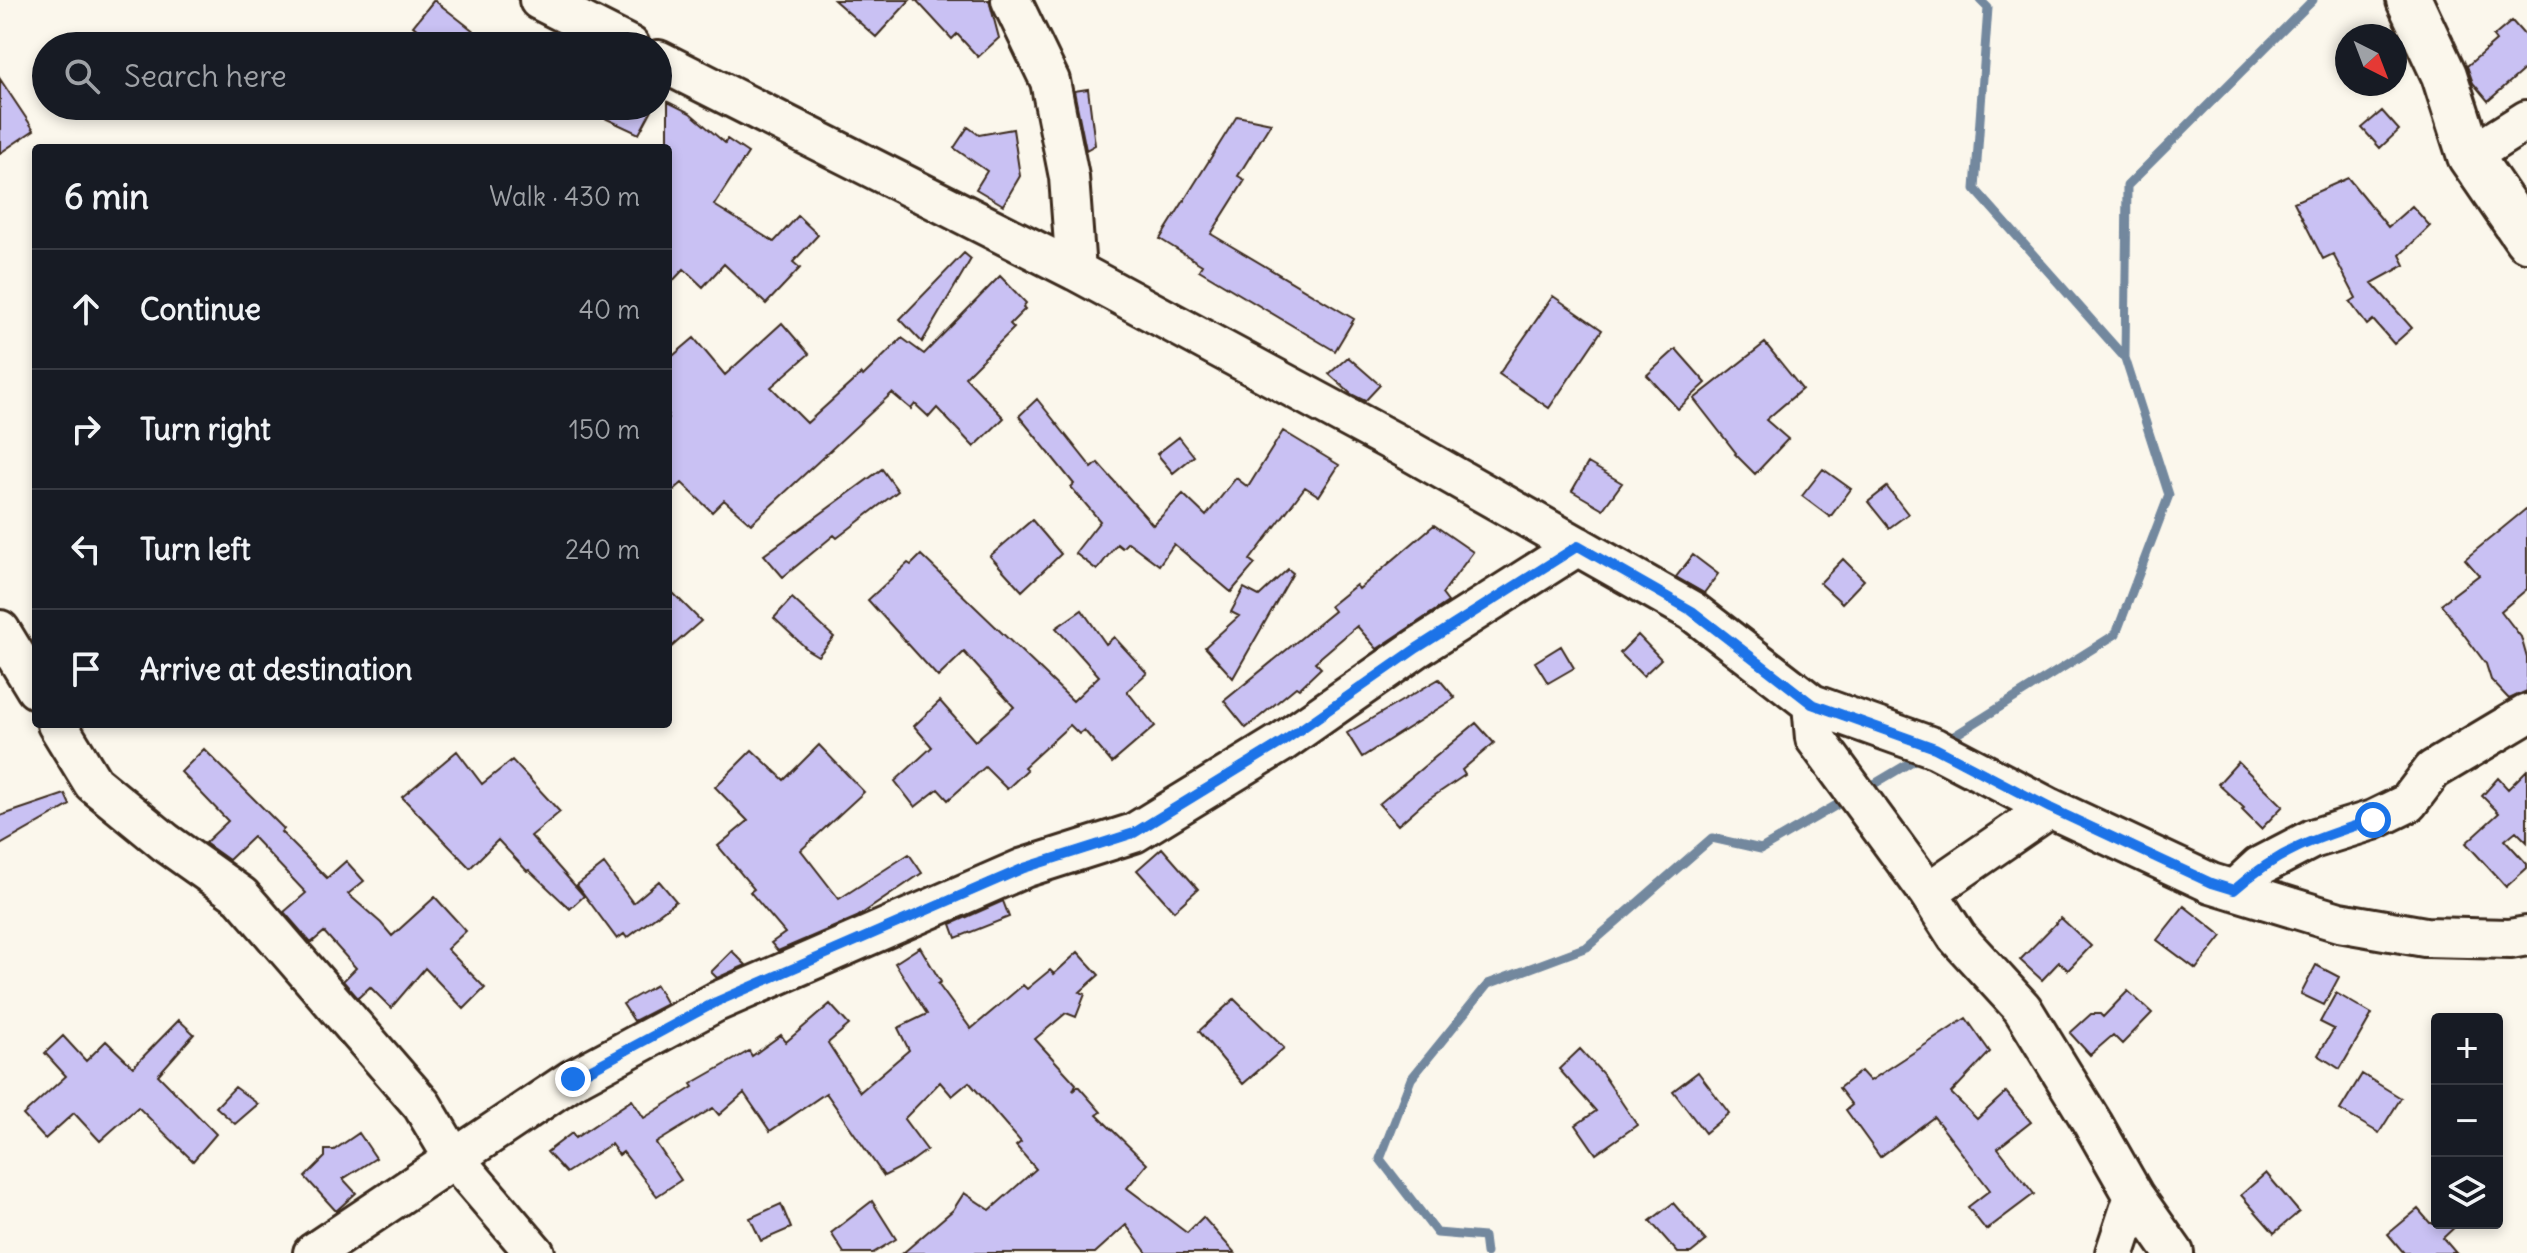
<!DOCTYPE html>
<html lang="en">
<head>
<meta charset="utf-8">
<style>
	:root { --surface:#171b24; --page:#242831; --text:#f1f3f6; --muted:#9ea1a6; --line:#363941 }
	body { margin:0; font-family:Delius,sans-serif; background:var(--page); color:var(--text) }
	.controls { position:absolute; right:24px; bottom:24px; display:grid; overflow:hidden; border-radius:8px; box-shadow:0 4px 12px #0003 }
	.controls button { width:72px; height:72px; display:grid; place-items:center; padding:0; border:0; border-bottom:2px solid var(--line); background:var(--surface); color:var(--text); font:40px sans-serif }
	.compass { position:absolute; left:2335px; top:24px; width:72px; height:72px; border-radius:50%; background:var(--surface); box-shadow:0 4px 12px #0003; rotate:138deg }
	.stop { position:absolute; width:24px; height:24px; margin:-18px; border:6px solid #1a73e8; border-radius:50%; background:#fff }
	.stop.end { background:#1a73e8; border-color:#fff; box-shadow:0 2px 8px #0008 }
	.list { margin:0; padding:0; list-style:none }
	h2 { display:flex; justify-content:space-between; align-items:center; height:104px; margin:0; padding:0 32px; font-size:34px }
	h2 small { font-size:26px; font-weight:400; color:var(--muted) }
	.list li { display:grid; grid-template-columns:52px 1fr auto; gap:24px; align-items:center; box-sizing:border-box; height:120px; padding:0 32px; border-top:2px solid var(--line) }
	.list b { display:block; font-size:30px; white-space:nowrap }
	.list em { font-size:26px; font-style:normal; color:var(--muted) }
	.icon { flex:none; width:44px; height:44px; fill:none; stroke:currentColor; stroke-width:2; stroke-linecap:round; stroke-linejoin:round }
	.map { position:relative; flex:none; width:2527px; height:1253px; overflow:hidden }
	.search { position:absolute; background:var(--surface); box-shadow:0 4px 12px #0003; left:32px; top:32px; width:640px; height:88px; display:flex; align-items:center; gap:20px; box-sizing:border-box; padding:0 28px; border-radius:44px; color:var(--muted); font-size:30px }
	.panel { position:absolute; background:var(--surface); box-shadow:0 4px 12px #0003; left:32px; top:144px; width:640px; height:584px; border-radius:8px }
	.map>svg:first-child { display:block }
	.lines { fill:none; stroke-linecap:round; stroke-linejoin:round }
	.stream { stroke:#73889e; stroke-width:9 }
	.building { fill:#c9c1f3; stroke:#3b2a1e; stroke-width:2 }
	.street-casing { stroke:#3b2a1e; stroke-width:44 }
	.secondary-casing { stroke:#3b2a1e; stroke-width:50 }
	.street { stroke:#fbf7ec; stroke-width:38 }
	.secondary { stroke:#fbf7ec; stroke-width:44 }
	.route { stroke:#1a73e8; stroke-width:10 }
</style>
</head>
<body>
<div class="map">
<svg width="2527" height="1253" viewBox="0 0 2527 1253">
	<rect width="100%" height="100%" fill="#fbf7ec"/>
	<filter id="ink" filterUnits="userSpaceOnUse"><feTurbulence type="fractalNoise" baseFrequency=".0125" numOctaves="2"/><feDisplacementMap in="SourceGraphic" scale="16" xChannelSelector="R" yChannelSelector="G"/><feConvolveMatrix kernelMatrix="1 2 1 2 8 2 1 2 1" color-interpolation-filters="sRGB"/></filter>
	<g filter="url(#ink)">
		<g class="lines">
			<path class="stream" d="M 1980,0 L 1988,8 L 1975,189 L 2125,358
				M 1946,741 L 2116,634 L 2169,495 L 2125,358 L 2127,186 L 2313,0
				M 1864,790 L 1923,755
				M 1486,1253 L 1484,1237 L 1437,1233 L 1380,1159 L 1411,1079 L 1488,984 L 1587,947 L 1712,838 L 1761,849 L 1847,799"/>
		</g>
		<path class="building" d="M 434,0 L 493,46 L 438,46 L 413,26 Z
			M 834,0 L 910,0 L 876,37 Z
			M 916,0 L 989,0 L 999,38 L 978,57 L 957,34 L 952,39 Z
			M 2512,21 L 2527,38 L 2527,67 L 2488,101 L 2473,83 L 2467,66 L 2496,41 L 2493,37 Z
			M 0,79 L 34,130 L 0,153 Z
			M 1088,89 L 1095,145 L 1086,150 L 1074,91 Z
			M 668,102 L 690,113 L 725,143 L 727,139 L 748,153 L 714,205 L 774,242 L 798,216 L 818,235 L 793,262 L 800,268 L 766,304 L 724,264 L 703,287 L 684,269 L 668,286 Z
			M 579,106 L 654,106 L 639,134 Z
			M 2382,111 L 2399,130 L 2380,148 L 2362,128 Z
			M 1237,116 L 1271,123 L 1238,176 L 1245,180 L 1211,234 L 1354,319 L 1335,351 L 1199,270 L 1202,265 L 1160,239 Z
			M 968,127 L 979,135 L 1013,129 L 1020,176 L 1003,205 L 976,189 L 987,171 L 954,148 Z
			M 2348,178 L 2388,227 L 2412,206 L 2430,226 L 2400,255 L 2405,265 L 2372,283 L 2412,328 L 2394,344 L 2373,320 L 2367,325 L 2350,302 L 2356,298 L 2333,254 L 2323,259 L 2294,202 Z
			M 964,253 L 971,259 L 922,342 L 900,319 Z
			M 1000,276 L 1026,303 L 1023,307 L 1025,309 L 1010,324 L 1014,328 L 965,377 L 1004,418 L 974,447 L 937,408 L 929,417 L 915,404 L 911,409 L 892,393 L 751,524 L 724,500 L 712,512 L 682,483 L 668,495 L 668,360 L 694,338 L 725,375 L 782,323 L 809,354 L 771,387 L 807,423 L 861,374 L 863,376 L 902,338 L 924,354 Z
			M 1553,296 L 1602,330 L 1549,408 L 1499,374 Z
			M 1765,343 L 1802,389 L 1766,420 L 1788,439 L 1755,474 L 1735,454 L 1736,453 L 1694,399 Z
			M 1676,349 L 1706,383 L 1678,409 L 1647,375 Z
			M 1348,357 L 1380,385 L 1365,401 L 1351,394 L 1329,374 Z
			M 1037,399 L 1092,468 L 1098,463 L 1153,525 L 1183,494 L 1206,516 L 1236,478 L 1248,487 L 1283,431 L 1339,465 L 1319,496 L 1305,487 L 1250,560 L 1255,564 L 1231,592 L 1174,544 L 1159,565 L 1128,542 L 1122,548 L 1117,544 L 1097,570 L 1075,553 L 1100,521 L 1071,487 L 1074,484 L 1019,416 Z
			M 1179,437 L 1194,456 L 1173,473 L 1157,454 Z
			M 1588,463 L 1622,483 L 1603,509 L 1572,491 Z
			M 882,469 L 898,491 L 837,538 L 834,535 L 783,577 L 764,555 Z
			M 1823,469 L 1851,489 L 1830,517 L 1802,496 Z
			M 1887,487 L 1908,514 L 1889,528 L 1868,502 Z
			M 2527,508 L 2527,589 L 2501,611 L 2521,637 L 2527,658 L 2527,691 L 2509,699 L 2491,680 L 2486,664 L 2441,604 L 2479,575 L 2465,559 Z
			M 1032,520 L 1061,554 L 1022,591 L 990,556 Z
			M 1434,525 L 1473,552 L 1442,594 L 1448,602 L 1377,649 L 1357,626 L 1315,662 L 1321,668 L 1299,689 L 1296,687 L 1246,728 L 1224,701 L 1334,611 L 1330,606 L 1356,585 L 1359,589 Z
			M 921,555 L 1073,701 L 1099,676 L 1056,628 L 1082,610 L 1106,644 L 1114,637 L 1147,673 L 1127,691 L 1155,726 L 1112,763 L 1084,730 L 1079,734 L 1070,725 L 1024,767 L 1027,770 L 1007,789 L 985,767 L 948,800 L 938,789 L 915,807 L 895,781 L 932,747 L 914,726 L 940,701 L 975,741 L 1014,707 L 964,652 L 938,677 L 868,600 L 908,563 L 911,565 Z
			M 1693,555 L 1718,574 L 1704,593 L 1676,577 Z
			M 1843,559 L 1864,580 L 1842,603 L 1820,583 Z
			M 1288,569 L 1293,573 L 1233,678 L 1205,647 L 1239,616 L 1231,612 L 1244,588 L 1259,596 Z
			M 668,588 L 701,621 L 668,650 Z
			M 792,598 L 834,637 L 818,656 L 808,650 L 774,618 Z
			M 1638,635 L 1661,659 L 1643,676 L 1620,653 Z
			M 1561,646 L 1574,668 L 1548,683 L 1535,662 Z
			M 1439,679 L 1455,698 L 1362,757 L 1347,733 Z
			M 1476,723 L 1494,743 L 1462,770 L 1465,775 L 1422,804 L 1398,825 L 1379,804 Z
			M 819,745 L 864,792 L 801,850 L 839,899 L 909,854 L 922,873 L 857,917 L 778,951 L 771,943 L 785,933 L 750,892 L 754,889 L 718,846 L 748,821 L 715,787 L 752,750 L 784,780 Z
			M 204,749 L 284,829 L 281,832 L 327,878 L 346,861 L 364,881 L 348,894 L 381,923 L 392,936 L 435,897 L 466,931 L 447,949 L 485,988 L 464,1009 L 425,968 L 391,1008 L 370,987 L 358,998 L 343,981 L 356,968 L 324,932 L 311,943 L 284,912 L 306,893 L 253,837 L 229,860 L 205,843 L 228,821 L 181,772 Z
			M 457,751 L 482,784 L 512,760 L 560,812 L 531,836 L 584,896 L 570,909 L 529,870 L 527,871 L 498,840 L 470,868 L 402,797 Z
			M 2238,762 L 2283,806 L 2261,829 L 2242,810 L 2244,808 L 2218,784 Z
			M 2527,770 L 2527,842 L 2516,831 L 2505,840 L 2527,864 L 2527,868 L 2506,887 L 2466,843 L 2499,813 L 2482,796 L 2498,778 L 2508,789 Z
			M 65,794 L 70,805 L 0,845 L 0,816 Z
			M 1162,848 L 1198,889 L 1174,911 L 1137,870 Z
			M 604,864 L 633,903 L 659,881 L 676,901 L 627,938 L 624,934 L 617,939 L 577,885 Z
			M 1003,901 L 1009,917 L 956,938 L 951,924 Z
			M 2184,906 L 2222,936 L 2196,969 L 2157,940 Z
			M 2061,918 L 2091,946 L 2068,970 L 2059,962 L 2042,980 L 2020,960 Z
			M 920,947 L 941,982 L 938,984 L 971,1029 L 1023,985 L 1027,989 L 1050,970 L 1054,974 L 1078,952 L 1099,975 L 1080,992 L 1085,994 L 1076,1017 L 1066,1013 L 1035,1039 L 1076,1084 L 1073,1091 L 1078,1086 L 1101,1112 L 1097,1115 L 1147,1164 L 1127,1188 L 1187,1233 L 1203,1217 L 1235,1253 L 1147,1253 L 1126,1225 L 1095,1253 L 903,1253 L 953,1210 L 964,1193 L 990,1210 L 1036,1169 L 1016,1146 L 1021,1142 L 969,1082 L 952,1096 L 940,1082 L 904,1119 L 927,1150 L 908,1164 L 884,1176 L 826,1093 L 770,1131 L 744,1093 L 719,1115 L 713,1108 L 656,1143 L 681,1180 L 657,1196 L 623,1152 L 619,1155 L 611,1144 L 566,1173 L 547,1152 L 572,1133 L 575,1138 L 632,1100 L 644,1118 L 693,1087 L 691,1084 L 749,1051 L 752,1056 L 781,1035 L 786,1042 L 830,1004 L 849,1025 L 828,1043 L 860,1092 L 909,1050 L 898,1028 L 927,1014 L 895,963 Z
			M 732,951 L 746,965 L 717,978 L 711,972 Z
			M 2316,965 L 2339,977 L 2324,1005 L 2301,994 Z
			M 656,985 L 667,1004 L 634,1021 L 623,1004 Z
			M 2128,991 L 2152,1013 L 2122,1044 L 2113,1035 L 2090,1055 L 2070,1033 L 2091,1014 L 2100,1014 L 2103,1017 Z
			M 2336,993 L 2372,1014 L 2340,1069 L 2318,1055 L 2334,1029 L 2320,1022 Z
			M 1234,999 L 1284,1048 L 1243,1084 L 1199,1031 Z
			M 1966,1018 L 1990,1052 L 1951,1093 L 1977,1119 L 2006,1092 L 2031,1122 L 1998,1148 L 2034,1194 L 1986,1230 L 1968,1207 L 1990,1190 L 1934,1117 L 1880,1157 L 1846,1110 L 1852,1105 L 1839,1088 L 1861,1071 L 1870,1081 Z
			M 179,1020 L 194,1034 L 158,1075 L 216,1134 L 193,1161 L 138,1107 L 100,1141 L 74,1113 L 45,1139 L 23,1115 L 66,1076 L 45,1053 L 63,1036 L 86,1061 L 106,1041 L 133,1067 Z
			M 1580,1049 L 1602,1073 L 1637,1125 L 1596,1154 L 1576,1125 L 1596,1111 L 1559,1069 Z
			M 1698,1072 L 1729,1113 L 1705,1133 L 1673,1091 Z
			M 2362,1074 L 2401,1098 L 2379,1133 L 2340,1110 Z
			M 235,1087 L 258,1104 L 235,1124 L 216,1107 Z
			M 359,1133 L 376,1158 L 343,1179 L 356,1193 L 336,1211 L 305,1177 L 325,1157 L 325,1150 L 334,1150 Z
			M 2266,1173 L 2299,1212 L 2274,1233 L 2241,1195 Z
			M 872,1201 L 896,1239 L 873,1253 L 844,1253 L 831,1233 Z
			M 1673,1203 L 1706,1241 L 1691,1253 L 1678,1253 L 1650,1221 Z
			M 781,1204 L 791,1228 L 761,1241 L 750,1218 Z
			M 2418,1209 L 2430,1223 L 2459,1223 L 2443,1238 L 2456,1253 L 2404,1253 L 2388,1234 Z"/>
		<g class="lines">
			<defs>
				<path id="street" d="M 539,0 L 630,46
					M 1011,0 L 1050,81 L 1069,177 L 1076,271
					M 658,60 L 1076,271 L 1401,446 L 1692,611 L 1812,704 L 1935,748 L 2050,808 L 2211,883 L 2339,922 L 2425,937 L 2510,939 L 2527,936
					M 2470,156 L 2527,120
					M 0,630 L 36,689
					M 1812,704 L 1815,738 L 1928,892
					M 57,724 L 93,783 L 165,842 L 241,896 L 422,1105 L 453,1157 L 535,1253
					M 2050,808 L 1928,892 L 1957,937 L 2022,1008 L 2093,1124 L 2134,1196 L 2174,1253
					M 2234,890 L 2260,866 L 2312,839 L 2373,820 L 2408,803 L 2433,770 L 2527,714
					M 313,1253 L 573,1079 L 716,1002 L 1024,868 L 1134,833 L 1281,743 L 1417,648 L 1578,546
					M 2115,1253 L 2134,1196"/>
				<path id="secondary" d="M 2409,0 L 2444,75 L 2470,156 L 2527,239"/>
			</defs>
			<use href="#street" class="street-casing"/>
			<use href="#secondary" class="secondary-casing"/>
			<use href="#street" class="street"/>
			<use href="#secondary" class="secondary"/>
		</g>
	</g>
	<g class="lines" filter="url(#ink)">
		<path class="route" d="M 573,1079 L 716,1002 L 1024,868 L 1134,833 L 1281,743 L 1417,648 L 1578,546 L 1692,611 L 1812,704 L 1935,748 L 2050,808 L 2211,883 L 2234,890 C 2279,850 2316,838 2373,820"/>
	</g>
</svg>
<div class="controls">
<button>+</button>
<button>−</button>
<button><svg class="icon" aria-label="layers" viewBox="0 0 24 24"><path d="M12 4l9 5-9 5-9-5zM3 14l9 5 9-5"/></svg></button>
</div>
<svg class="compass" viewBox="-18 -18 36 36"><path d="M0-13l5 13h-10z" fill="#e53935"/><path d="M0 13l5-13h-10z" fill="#9ea1a6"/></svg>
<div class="stop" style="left:2373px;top:820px"></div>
<div class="stop end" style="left:573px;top:1079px"></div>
<div class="search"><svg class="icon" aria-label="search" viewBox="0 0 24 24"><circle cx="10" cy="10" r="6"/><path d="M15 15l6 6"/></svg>Search here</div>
<section class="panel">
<h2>6 min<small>Walk · 430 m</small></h2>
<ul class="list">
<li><svg class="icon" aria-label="ahead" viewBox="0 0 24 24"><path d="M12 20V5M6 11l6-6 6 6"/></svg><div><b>Continue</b></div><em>40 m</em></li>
<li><svg class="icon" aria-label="right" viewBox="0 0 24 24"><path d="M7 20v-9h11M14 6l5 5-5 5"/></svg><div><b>Turn right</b></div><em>150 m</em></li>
<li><svg class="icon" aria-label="left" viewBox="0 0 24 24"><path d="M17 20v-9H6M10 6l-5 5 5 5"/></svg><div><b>Turn left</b></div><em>240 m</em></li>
<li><svg class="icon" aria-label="arrive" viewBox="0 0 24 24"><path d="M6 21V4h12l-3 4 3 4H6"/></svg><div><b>Arrive at destination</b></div></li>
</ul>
</section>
</div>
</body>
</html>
